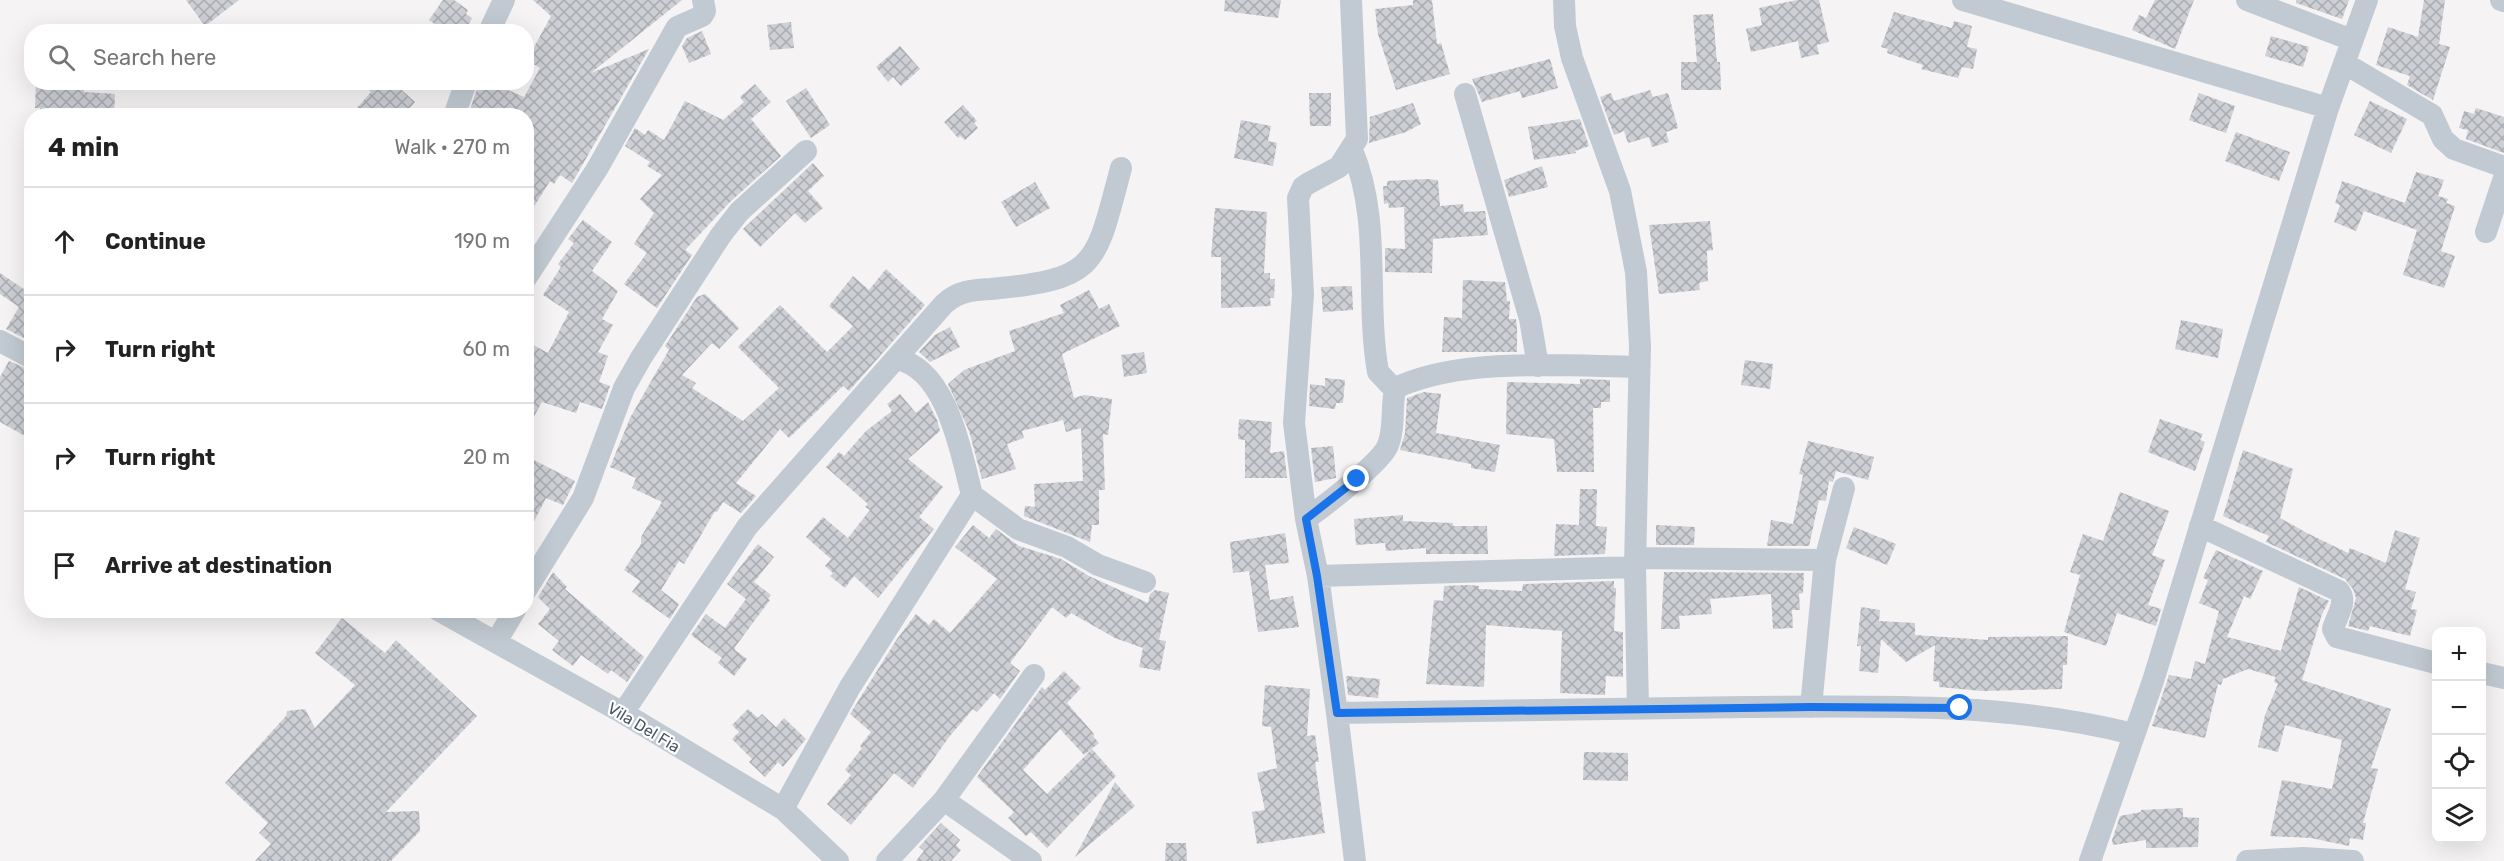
<!DOCTYPE html>
<html lang="en">
<head>
<meta charset="utf-8">
<style>
	:root { --surface:#fff; --page:#f6f6f6; --text:#222; --muted:#767676; --line:#e0e0e0 }
	body { margin:0; font-family:Rubik,sans-serif; background:var(--page); color:var(--text) }
	.controls { position:absolute; right:18px; bottom:18px; display:grid; overflow:hidden; border-radius:12px; box-shadow:0 6px 24px #0002 }
	.controls button { width:54px; height:54px; display:grid; place-items:center; padding:0; border:0; border-bottom:2px solid var(--line); background:var(--surface); color:var(--text); font:30px sans-serif }
	.stop { position:absolute; width:18px; height:18px; margin:-14px; border:4px solid #1a73e8; border-radius:50%; background:#fff }
	.stop.end { background:#1a73e8; border-color:#fff; box-shadow:0 2px 6px #0008 }
	.list { margin:0; padding:0; list-style:none }
	h2 { display:flex; justify-content:space-between; align-items:center; height:78px; margin:0; padding:0 24px; font-size:26px }
	h2 small { font-size:20px; font-weight:400; color:var(--muted) }
	.list li { display:grid; grid-template-columns:39px 1fr auto; gap:18px; align-items:center; box-sizing:border-box; height:108px; padding:0 24px; border-top:2px solid var(--line) }
	.list b { display:block; font-size:22px; white-space:nowrap }
	.list em { font-size:20px; font-style:normal; color:var(--muted) }
	.icon { flex:none; width:33px; height:33px; fill:none; stroke:currentColor; stroke-width:2; stroke-linecap:round; stroke-linejoin:round }
	.map { position:relative; flex:none; width:2504px; height:861px; overflow:hidden }
	.search { position:absolute; background:var(--surface); box-shadow:0 6px 24px #0002; left:24px; top:24px; width:510px; height:66px; display:flex; align-items:center; gap:15px; box-sizing:border-box; padding:0 21px; border-radius:24px; color:var(--muted); font-size:22px }
	.panel { position:absolute; background:var(--surface); box-shadow:0 6px 24px #0002; left:24px; top:108px; width:510px; height:510px; border-radius:24px }
	.map>svg:first-child { display:block }
	.building { fill:url(#building-cross-hatch) }
	.lines { fill:none; stroke-linecap:round; stroke-linejoin:round }
	.minor { stroke:#c1cad2; stroke-width:22 }
	.route { stroke:#1a73e8; stroke-width:8 }
	.labels { text-anchor:middle; stroke-width:4.5; stroke-linejoin:round; paint-order:stroke }
	.street-label { font-size:16px; fill:#4a5661; stroke:#fff }
</style>
</head>
<body>
<div class="map">
<svg width="2504" height="861" viewBox="0 0 2504 861">
	<defs>
		<pattern id="building-cross-hatch" width="8" height="8" patternUnits="userSpaceOnUse" patternTransform="scale(1.5)"><rect width="8" height="8" fill="#cdcfd5"/><path d="M0 0l8 8M0 8l8-8" fill="none" stroke="#a8abb0"/></pattern>
	</defs>
	<rect width="100%" height="100%" fill="#f5f3f3"/>
	<path class="building" d="M 186,0 L 239,0 L 205,26 Z
		M 443,0 L 454,0 L 468,10 L 466,14 L 472,18 L 464,32 L 446,32 L 429,20 Z
		M 533,0 L 682,0 L 591,73 L 649,49 L 572,183 L 560,175 L 554,184 L 550,181 L 526,219 L 526,116 L 481,116 L 470,110 L 479,82 L 490,82 L 524,97 L 540,68 L 527,60 L 551,16 Z
		M 1225,0 L 1281,0 L 1278,18 L 1224,11 Z
		M 1413,0 L 1432,0 L 1437,44 L 1441,43 L 1450,74 L 1396,90 L 1378,34 L 1375,9 L 1413,5 Z
		M 1797,0 L 1819,0 L 1829,42 L 1817,45 L 1819,54 L 1801,58 L 1798,41 L 1751,52 L 1746,29 L 1762,25 L 1759,8 Z
		M 2155,0 L 2194,0 L 2175,49 L 2132,30 L 2139,15 L 2146,18 Z
		M 2296,0 L 2349,0 L 2342,19 L 2296,3 Z
		M 2424,0 L 2445,0 L 2439,44 L 2450,47 L 2433,100 L 2407,85 L 2410,76 L 2376,65 L 2388,27 L 2418,37 Z
		M 1894,12 L 1952,28 L 1954,21 L 1972,26 L 1967,47 L 1977,49 L 1973,69 L 1962,67 L 1958,78 L 1921,69 L 1923,65 L 1887,53 L 1888,49 L 1881,47 Z
		M 1713,14 L 1717,62 L 1720,62 L 1721,90 L 1681,90 L 1681,62 L 1697,62 L 1693,15 Z
		M 791,22 L 794,48 L 770,50 L 767,25 Z
		M 702,31 L 711,54 L 689,63 L 682,46 L 687,38 Z
		M 2271,36 L 2309,47 L 2303,67 L 2265,56 Z
		M 900,46 L 920,69 L 901,86 L 893,77 L 888,82 L 876,67 Z
		M 1550,59 L 1558,88 L 1522,98 L 1520,91 L 1482,102 L 1472,79 Z
		M 36,82 L 62,82 L 62,87 L 84,89 L 84,92 L 115,94 L 114,116 L 40,116 L 40,108 L 35,108 Z
		M 360,82 L 393,82 L 415,102 L 403,116 L 350,116 L 371,92 Z
		M 755,84 L 771,102 L 751,119 L 781,156 L 730,202 L 685,250 L 692,255 L 657,308 L 624,284 L 647,253 L 634,244 L 654,213 L 640,199 L 662,175 L 647,166 L 650,162 L 625,146 L 635,128 L 645,135 L 648,130 L 664,140 L 685,101 L 723,120 L 744,102 L 740,97 Z
		M 806,88 L 830,125 L 811,138 L 786,101 Z
		M 1650,90 L 1653,97 L 1668,93 L 1678,128 L 1666,132 L 1669,142 L 1652,147 L 1649,137 L 1628,143 L 1624,131 L 1614,135 L 1600,97 L 1611,93 L 1614,101 Z
		M 1309,93 L 1331,93 L 1331,126 L 1310,126 Z
		M 2199,93 L 2235,106 L 2226,133 L 2189,120 Z
		M 2370,101 L 2407,119 L 2391,153 L 2354,135 Z
		M 1413,103 L 1421,124 L 1406,132 L 1369,143 L 1370,117 Z
		M 963,105 L 977,121 L 974,123 L 978,128 L 965,140 L 960,136 L 958,138 L 944,122 Z
		M 2476,108 L 2504,117 L 2504,153 L 2466,139 L 2468,130 L 2459,128 L 2464,111 L 2474,114 Z
		M 1580,119 L 1589,146 L 1575,151 L 1576,153 L 1534,160 L 1528,127 Z
		M 1241,120 L 1271,126 L 1268,141 L 1277,143 L 1273,166 L 1234,158 Z
		M 2236,132 L 2290,152 L 2279,181 L 2225,161 Z
		M 813,163 L 824,176 L 808,191 L 823,208 L 805,223 L 795,213 L 760,247 L 743,229 Z
		M 1542,166 L 1548,187 L 1509,197 L 1504,180 Z
		M 2416,172 L 2444,180 L 2438,196 L 2448,199 L 2446,203 L 2455,206 L 2441,251 L 2455,256 L 2444,288 L 2403,275 L 2417,230 L 2364,211 L 2356,231 L 2334,222 L 2340,205 L 2335,203 L 2342,181 L 2405,203 Z
		M 1426,179 L 1438,180 L 1440,206 L 1463,204 L 1464,212 L 1485,211 L 1488,235 L 1433,239 L 1432,273 L 1385,272 L 1385,248 L 1405,249 L 1404,207 L 1389,208 L 1388,203 L 1384,204 L 1383,186 L 1387,186 L 1387,181 Z
		M 1035,182 L 1050,208 L 1016,227 L 1001,202 Z
		M 1215,208 L 1267,212 L 1264,273 L 1270,273 L 1270,279 L 1275,279 L 1274,298 L 1270,298 L 1271,306 L 1221,308 L 1221,257 L 1211,257 Z
		M 583,220 L 612,242 L 592,271 L 618,291 L 602,319 L 613,325 L 598,352 L 608,356 L 599,382 L 610,386 L 602,409 L 580,402 L 576,413 L 542,402 L 526,431 L 526,341 L 548,353 L 569,312 L 543,295 L 561,267 L 558,264 L 574,243 L 568,239 Z
		M 1710,221 L 1713,250 L 1707,251 L 1708,281 L 1699,283 L 1700,290 L 1659,294 L 1649,225 Z
		M 886,269 L 925,305 L 849,391 L 843,386 L 789,438 L 780,429 L 736,483 L 756,496 L 741,513 L 723,502 L 717,512 L 715,511 L 684,564 L 679,561 L 661,590 L 679,604 L 670,619 L 632,592 L 640,581 L 624,570 L 641,544 L 641,537 L 662,502 L 632,488 L 636,478 L 610,467 L 630,418 L 669,350 L 665,346 L 697,297 L 705,294 L 739,328 L 719,349 L 712,343 L 682,375 L 696,383 L 692,388 L 743,421 L 779,388 L 738,347 L 780,305 L 827,352 L 853,326 L 829,306 L 853,276 L 869,290 Z
		M 0,273 L 28,292 L 32,286 L 32,342 L 6,329 L 19,307 L 0,294 Z
		M 1463,280 L 1505,282 L 1507,301 L 1510,301 L 1509,319 L 1516,319 L 1517,326 L 1517,352 L 1442,352 L 1444,317 L 1462,318 Z
		M 1352,286 L 1353,310 L 1323,312 L 1321,287 Z
		M 1089,290 L 1099,309 L 1109,304 L 1120,326 L 1062,354 L 1074,398 L 1084,395 L 1112,399 L 1108,435 L 1103,434 L 1105,490 L 1099,490 L 1099,525 L 1092,525 L 1090,542 L 1024,516 L 1025,506 L 1035,507 L 1034,484 L 1083,481 L 1081,428 L 1066,432 L 1063,420 L 1022,431 L 1024,438 L 1007,444 L 1016,469 L 982,479 L 969,431 L 948,384 L 964,370 L 1015,351 L 1009,331 L 1064,313 L 1060,305 Z
		M 2181,320 L 2223,329 L 2218,358 L 2175,349 Z
		M 950,327 L 960,347 L 930,362 L 919,352 L 935,335 Z
		M 1144,352 L 1147,373 L 1124,377 L 1121,355 Z
		M 1745,360 L 1773,364 L 1770,389 L 1741,385 Z
		M 9,361 L 32,371 L 32,440 L 0,422 L 0,377 Z
		M 1325,378 L 1345,380 L 1343,403 L 1336,403 L 1335,409 L 1309,406 L 1310,384 L 1325,386 Z
		M 1580,379 L 1610,380 L 1610,402 L 1601,402 L 1601,408 L 1593,408 L 1594,472 L 1557,472 L 1554,439 L 1506,434 L 1507,382 L 1580,384 Z
		M 1424,392 L 1441,394 L 1436,433 L 1500,445 L 1495,472 L 1471,468 L 1471,464 L 1400,450 L 1405,433 L 1407,398 Z
		M 900,394 L 916,413 L 928,402 L 937,420 L 940,431 L 908,459 L 943,487 L 919,517 L 934,529 L 878,598 L 854,576 L 845,588 L 830,576 L 833,573 L 825,566 L 831,559 L 806,537 L 823,517 L 848,538 L 870,510 L 865,507 L 868,504 L 826,467 L 839,452 L 844,456 L 866,431 L 892,411 L 887,404 Z
		M 1239,419 L 1272,422 L 1270,453 L 1284,451 L 1287,478 L 1245,478 L 1245,440 L 1238,439 Z
		M 2160,419 L 2203,434 L 2200,440 L 2205,442 L 2195,471 L 2148,452 Z
		M 1808,441 L 1874,457 L 1868,480 L 1836,471 L 1833,482 L 1829,481 L 1826,501 L 1819,500 L 1809,546 L 1767,546 L 1771,520 L 1793,524 L 1803,475 L 1799,474 Z
		M 1333,446 L 1336,478 L 1315,482 L 1311,448 Z
		M 2243,450 L 2293,469 L 2280,518 L 2307,533 L 2348,553 L 2350,548 L 2386,563 L 2395,530 L 2420,538 L 2405,589 L 2416,592 L 2411,609 L 2417,610 L 2410,636 L 2370,626 L 2368,631 L 2348,626 L 2356,598 L 2353,589 L 2345,579 L 2266,542 L 2269,536 L 2223,516 Z
		M 526,456 L 575,481 L 563,505 L 546,498 L 526,537 Z
		M 1580,489 L 1597,489 L 1596,526 L 1607,527 L 1605,554 L 1554,556 L 1556,524 L 1579,525 Z
		M 2120,492 L 2169,511 L 2152,555 L 2165,560 L 2148,605 L 2161,609 L 2156,626 L 2117,613 L 2106,646 L 2064,632 L 2080,575 L 2070,572 L 2083,534 L 2103,541 Z
		M 1403,515 L 1403,521 L 1453,523 L 1453,526 L 1487,526 L 1488,554 L 1426,554 L 1426,548 L 1386,551 L 1385,543 L 1356,545 L 1354,519 Z
		M 973,525 L 989,538 L 996,529 L 1019,546 L 1061,559 L 1089,576 L 1148,603 L 1150,594 L 1155,590 L 1169,593 L 1159,640 L 1166,641 L 1160,671 L 1139,667 L 1143,648 L 1115,638 L 1071,613 L 1066,618 L 1052,607 L 1010,663 L 1020,671 L 1000,699 L 994,693 L 977,712 L 973,709 L 949,737 L 913,788 L 894,773 L 851,825 L 827,804 L 851,775 L 845,770 L 862,748 L 860,746 L 871,732 L 850,714 L 897,639 L 916,614 L 929,625 L 934,619 L 950,633 L 997,579 L 955,547 Z
		M 1656,525 L 1695,527 L 1694,545 L 1656,545 Z
		M 1854,527 L 1896,544 L 1887,565 L 1846,548 Z
		M 1285,533 L 1289,563 L 1265,565 L 1270,600 L 1293,596 L 1299,627 L 1258,632 L 1249,571 L 1233,573 L 1230,542 Z
		M 758,544 L 774,557 L 754,582 L 771,595 L 768,599 L 770,600 L 735,647 L 735,650 L 747,659 L 734,676 L 718,663 L 722,658 L 691,635 L 706,614 L 725,628 L 746,599 L 727,584 Z
		M 2216,550 L 2263,571 L 2250,599 L 2244,596 L 2227,637 L 2281,651 L 2299,587 L 2329,601 L 2322,614 L 2302,680 L 2391,709 L 2371,768 L 2378,769 L 2363,823 L 2366,823 L 2363,840 L 2350,838 L 2349,846 L 2311,838 L 2270,836 L 2282,780 L 2332,789 L 2342,740 L 2285,725 L 2278,752 L 2258,747 L 2265,715 L 2278,684 L 2274,682 L 2276,677 L 2248,669 L 2223,679 L 2221,685 L 2218,684 L 2205,738 L 2152,726 L 2169,675 L 2191,679 L 2195,661 L 2205,664 L 2219,611 L 2199,603 L 2208,580 L 2203,578 Z
		M 553,572 L 567,587 L 565,589 L 644,657 L 627,682 L 611,670 L 608,674 L 581,655 L 573,666 L 552,650 L 559,641 L 538,624 L 550,609 L 538,597 Z
		M 1664,572 L 1804,573 L 1803,593 L 1799,594 L 1800,610 L 1792,610 L 1793,628 L 1773,629 L 1771,594 L 1710,599 L 1712,614 L 1679,616 L 1680,629 L 1661,629 Z
		M 1614,581 L 1614,588 L 1616,588 L 1614,631 L 1623,632 L 1623,677 L 1606,676 L 1605,695 L 1560,693 L 1562,631 L 1486,625 L 1484,687 L 1426,684 L 1434,600 L 1443,601 L 1444,586 L 1469,585 L 1479,586 L 1479,589 L 1522,591 L 1523,584 Z
		M 1861,607 L 1880,610 L 1879,621 L 1915,623 L 1915,635 L 1988,640 L 1988,637 L 2068,636 L 2067,665 L 2063,665 L 2062,689 L 1982,691 L 1939,687 L 1939,682 L 1933,681 L 1935,645 L 1906,662 L 1881,639 L 1878,673 L 1859,671 L 1861,646 L 1857,646 Z
		M 342,618 L 385,653 L 396,640 L 477,716 L 386,812 L 419,811 L 420,831 L 391,861 L 255,861 L 271,844 L 259,833 L 268,823 L 225,783 L 286,716 L 287,711 L 305,709 L 315,728 L 355,685 L 315,653 Z
		M 1064,671 L 1081,688 L 1067,703 L 1094,734 L 1093,736 L 1099,743 L 1084,755 L 1060,729 L 1023,770 L 1047,794 L 1092,749 L 1116,776 L 1047,848 L 1031,832 L 1026,836 L 1008,818 L 1014,812 L 977,777 L 1042,687 L 1045,690 Z
		M 1346,676 L 1380,679 L 1378,698 L 1348,695 Z
		M 1265,685 L 1310,689 L 1307,736 L 1315,735 L 1319,762 L 1315,762 L 1325,833 L 1257,844 L 1252,812 L 1265,810 L 1257,773 L 1277,768 L 1271,727 L 1262,726 Z
		M 748,709 L 758,718 L 762,714 L 776,727 L 784,718 L 806,739 L 783,767 L 778,762 L 765,777 L 749,762 L 752,759 L 732,739 L 739,732 L 732,725 Z
		M 1584,752 L 1628,753 L 1628,781 L 1583,780 Z
		M 1115,782 L 1135,806 L 1075,857 Z
		M 2183,808 L 2183,817 L 2199,818 L 2198,847 L 2146,848 L 2146,840 L 2113,845 L 2112,840 L 2120,816 L 2141,812 L 2141,810 Z
		M 941,823 L 960,840 L 956,845 L 961,850 L 951,861 L 916,861 L 924,851 L 919,847 Z
		M 1166,843 L 1186,843 L 1187,861 L 1165,861 Z"/>
	<g class="lines">
		<path class="minor" d="M 1351,0 L 1357,139 L 1339,167 L 1309,183 L 1303,187 L 1298,198 L 1303,294 L 1294,423 L 1306,519 L 1318,576 L 1337,713 L 1355,861
			M 1564,0 L 1565,26 L 1572,58 L 1620,191 L 1636,272 L 1640,346 L 1635,567 L 1638,708
			M 1963,0 L 2328,108
			M 2247,0 L 2352,40
			M 2501,0 L 2504,1
			M 489,32 L 504,0
			M 2344,63 L 2432,115 L 2443,139 L 2454,149 L 2504,167
			M 1465,94 L 1530,319 L 1538,366
			M 454,116 L 466,82
			M 1352,150 C 1382,221 1365,297 1378,372 L 1395,390
			M 2486,232 L 2504,178
			M 526,278 L 597,169 L 677,27 L 702,16 L 705,11 L 703,0
			M 0,341 L 32,358
			M 972,495 L 1018,529 L 1067,547 L 1098,565 L 1145,582
			M 1306,519 C 1323,507 1382,462 1388,445 C 1395,428 1391,408 1395,390 L 1400,386 C 1465,357 1567,366 1637,367
			M 2200,526 L 2339,591 C 2348,602 2336,617 2333,629 L 2337,637 L 2436,663
			M 1635,558 L 1825,560
			M 1318,576 L 1635,567
			M 526,590 L 583,498 L 624,388 L 641,358 L 721,235 L 739,212 L 806,151
			M 438,610 L 623,713 L 783,809 L 838,861
			M 496,642 L 515,610
			M 2482,673 L 2504,678
			M 1811,707 L 1825,560 L 1844,488
			M 623,713 L 747,527 L 944,304 C 958,291 972,290 991,289 C 1098,279 1095,266 1121,168
			M 1337,713 C 1473,711 1609,709 1745,707 C 1874,706 2007,702 2133,734
			M 944,800 L 1031,861
			M 783,809 L 850,687 L 972,495 C 961,453 947,368 896,359
			M 887,861 L 944,800 L 1034,675
			M 2090,861 L 2153,681 L 2328,108 L 2367,0
			M 2247,861 L 2303,858 L 2353,861"/>
	</g>
	<g class="lines">
		<path class="route" d="M 1357,479 L 1306,519 L 1317,576 L 1337,713 L 1811,707 L 1960,708"/>
	</g>
	<g class="labels">
		<g class="street-label">
			<text transform="translate(644 727) rotate(31)" y="6">Vila Del Fia</text>
		</g>
	</g>
</svg>
<div class="controls">
<button>+</button>
<button>−</button>
<button><svg class="icon" aria-label="locate" viewBox="0 0 24 24"><circle cx="12" cy="12" r="6"/><path d="M12 2v4M12 18v4M2 12h4M18 12h4"/></svg></button>
<button><svg class="icon" aria-label="layers" viewBox="0 0 24 24"><path d="M12 4l9 5-9 5-9-5zM3 14l9 5 9-5"/></svg></button>
</div>
<div class="stop" style="left:1960px;top:708px"></div>
<div class="stop end" style="left:1357px;top:479px"></div>
<div class="search"><svg class="icon" aria-label="search" viewBox="0 0 24 24"><circle cx="10" cy="10" r="6"/><path d="M15 15l6 6"/></svg>Search here</div>
<section class="panel">
<h2>4 min<small>Walk · 270 m</small></h2>
<ul class="list">
<li><svg class="icon" aria-label="ahead" viewBox="0 0 24 24"><path d="M12 20V5M6 11l6-6 6 6"/></svg><div><b>Continue</b></div><em>190 m</em></li>
<li><svg class="icon" aria-label="right" viewBox="0 0 24 24"><path d="M7 20v-9h11M14 6l5 5-5 5"/></svg><div><b>Turn right</b></div><em>60 m</em></li>
<li><svg class="icon" aria-label="right" viewBox="0 0 24 24"><path d="M7 20v-9h11M14 6l5 5-5 5"/></svg><div><b>Turn right</b></div><em>20 m</em></li>
<li><svg class="icon" aria-label="arrive" viewBox="0 0 24 24"><path d="M6 21V4h12l-3 4 3 4H6"/></svg><div><b>Arrive at destination</b></div></li>
</ul>
</section>
</div>
</body>
</html>
